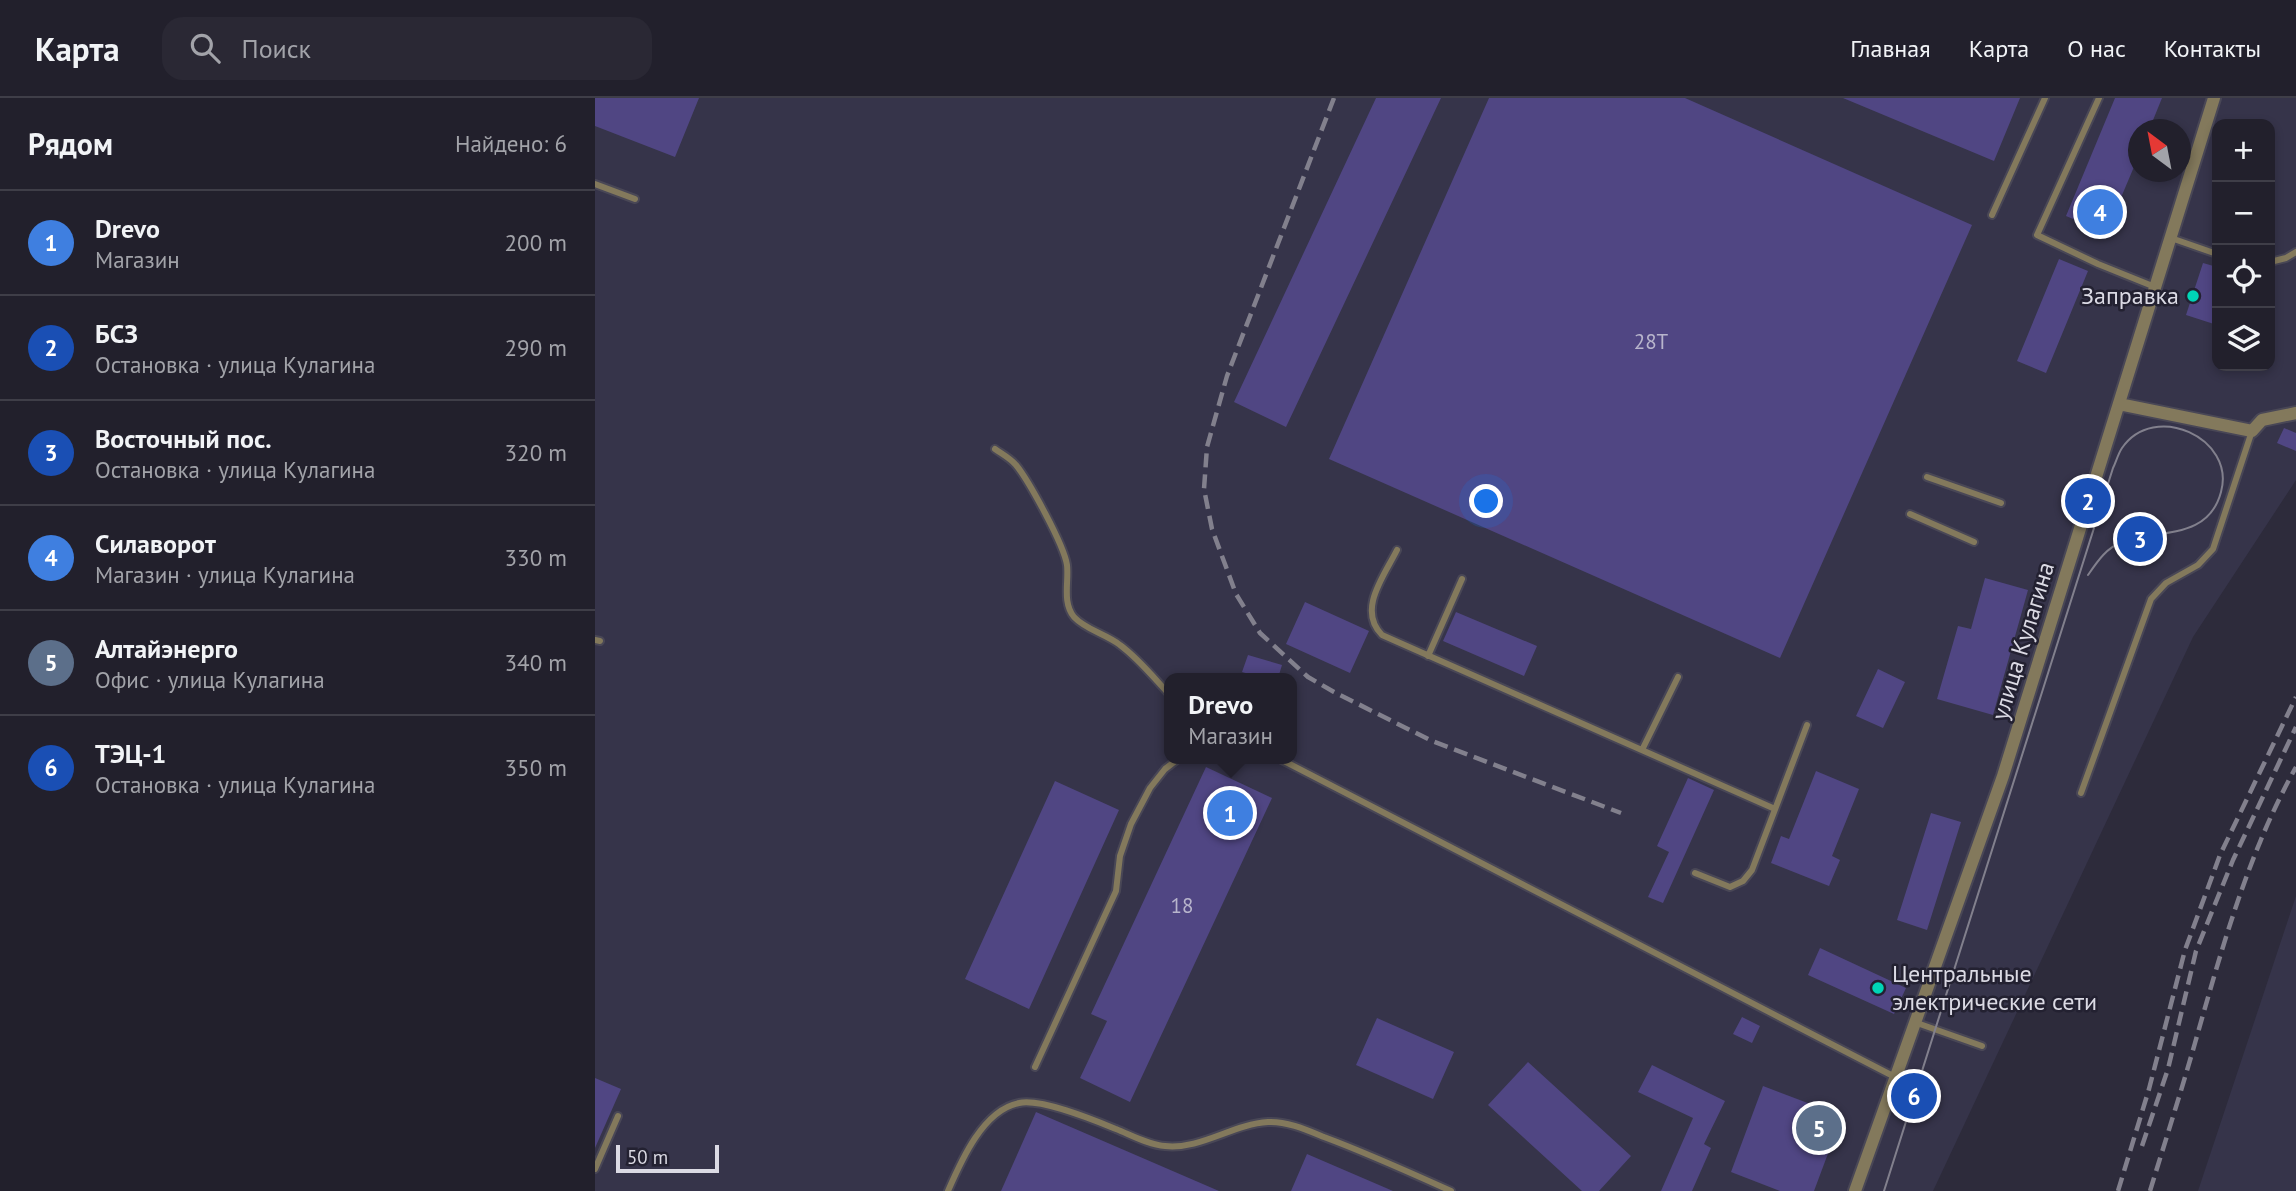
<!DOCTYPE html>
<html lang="ru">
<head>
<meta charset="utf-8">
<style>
	:root { --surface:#22202c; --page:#2a2834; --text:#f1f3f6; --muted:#a2a3a9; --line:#3f3e48; --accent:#2563eb }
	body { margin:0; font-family:"PT Sans",sans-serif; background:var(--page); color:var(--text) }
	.controls { position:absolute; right:21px; top:21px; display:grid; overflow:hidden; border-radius:14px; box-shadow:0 4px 10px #0003 }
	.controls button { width:63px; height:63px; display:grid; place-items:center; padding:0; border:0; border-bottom:2px solid var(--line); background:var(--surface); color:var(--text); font:35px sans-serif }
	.compass { position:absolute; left:1533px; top:21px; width:63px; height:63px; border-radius:50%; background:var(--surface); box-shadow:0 4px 10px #0003; rotate:328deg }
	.scale { position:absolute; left:21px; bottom:18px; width:103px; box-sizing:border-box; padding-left:7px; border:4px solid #dbdae4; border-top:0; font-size:19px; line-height:24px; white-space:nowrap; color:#dbdae4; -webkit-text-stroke:5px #232131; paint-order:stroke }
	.you { position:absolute; left:892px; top:404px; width:24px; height:24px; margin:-18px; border:5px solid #fff; border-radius:50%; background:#1a73e8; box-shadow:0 0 0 10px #1a73e833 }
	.badge { display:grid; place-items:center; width:46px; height:46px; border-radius:50%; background:var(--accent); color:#fff; font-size:23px; font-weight:700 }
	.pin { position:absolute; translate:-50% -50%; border:4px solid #fff; box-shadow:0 2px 7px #0006 }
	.popup { position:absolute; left:569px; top:575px; width:133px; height:91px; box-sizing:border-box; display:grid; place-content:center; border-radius:14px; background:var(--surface); filter:drop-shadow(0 2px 5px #0005); font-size:23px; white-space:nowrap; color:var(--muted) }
	.popup b { font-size:26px; color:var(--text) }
	.popup::after { content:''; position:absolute; left:50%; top:100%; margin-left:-14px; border:14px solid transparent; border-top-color:var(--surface) }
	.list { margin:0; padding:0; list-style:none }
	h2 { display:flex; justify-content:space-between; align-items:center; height:91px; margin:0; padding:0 28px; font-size:30px }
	h2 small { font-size:23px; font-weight:400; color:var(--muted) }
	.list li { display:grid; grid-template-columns:46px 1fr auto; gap:21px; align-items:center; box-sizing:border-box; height:105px; padding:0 28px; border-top:2px solid var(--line) }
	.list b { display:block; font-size:26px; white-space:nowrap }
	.list p { margin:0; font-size:23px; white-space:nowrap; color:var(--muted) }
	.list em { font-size:23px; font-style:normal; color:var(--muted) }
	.icon { flex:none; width:38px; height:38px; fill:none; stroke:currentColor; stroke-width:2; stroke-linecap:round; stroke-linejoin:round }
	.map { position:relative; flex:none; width:1701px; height:1093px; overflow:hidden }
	header { display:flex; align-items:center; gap:42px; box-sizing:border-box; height:98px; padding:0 35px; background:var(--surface); border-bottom:2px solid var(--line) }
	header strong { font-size:33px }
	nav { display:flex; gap:38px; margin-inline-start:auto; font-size:24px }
	.search { width:490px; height:63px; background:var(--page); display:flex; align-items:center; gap:18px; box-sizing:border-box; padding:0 24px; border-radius:21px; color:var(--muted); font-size:26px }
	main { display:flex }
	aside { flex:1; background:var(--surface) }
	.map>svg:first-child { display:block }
	.built { fill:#36344a; fill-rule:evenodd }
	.building { fill:#504683 }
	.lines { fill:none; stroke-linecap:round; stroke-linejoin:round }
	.lane-casing { stroke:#494756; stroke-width:10 }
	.street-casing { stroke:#494756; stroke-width:16 }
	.lane { stroke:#83795c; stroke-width:6 }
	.street { stroke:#83795c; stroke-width:12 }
	.tram { stroke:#82808d; stroke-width:2 }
	.rail { stroke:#82808d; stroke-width:4.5; stroke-dasharray:14 7; stroke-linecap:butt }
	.poi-dot { fill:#00d5b7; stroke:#232131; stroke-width:2.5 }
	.labels { text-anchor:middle; stroke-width:5; stroke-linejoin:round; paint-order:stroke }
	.number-label { font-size:21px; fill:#b8b5cc }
	.poi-label { font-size:24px; fill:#dbdae4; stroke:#232131; text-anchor:end }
	.street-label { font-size:24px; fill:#dbdae4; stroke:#232131 }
</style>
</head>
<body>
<header>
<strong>Карта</strong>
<div class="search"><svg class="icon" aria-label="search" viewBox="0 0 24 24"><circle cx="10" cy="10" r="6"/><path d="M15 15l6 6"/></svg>Поиск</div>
<nav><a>Главная</a><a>Карта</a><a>О нас</a><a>Контакты</a></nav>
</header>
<main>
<aside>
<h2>Рядом<small>Найдено: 6</small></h2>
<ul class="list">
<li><span class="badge" style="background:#3f7fe0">1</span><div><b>Drevo</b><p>Магазин</p></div><em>200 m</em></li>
<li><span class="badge" style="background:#1a4fb4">2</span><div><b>БСЗ</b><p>Остановка · улица Кулагина</p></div><em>290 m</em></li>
<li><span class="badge" style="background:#1a4fb4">3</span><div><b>Восточный пос.</b><p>Остановка · улица Кулагина</p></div><em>320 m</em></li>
<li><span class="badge" style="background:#3f7fe0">4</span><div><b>Силаворот</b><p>Магазин · улица Кулагина</p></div><em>330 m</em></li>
<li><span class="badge" style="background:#5c6f8a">5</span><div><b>Алтайэнерго</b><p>Офис · улица Кулагина</p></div><em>340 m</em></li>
<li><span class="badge" style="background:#1a4fb4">6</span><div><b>ТЭЦ-1</b><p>Остановка · улица Кулагина</p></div><em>350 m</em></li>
</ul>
</aside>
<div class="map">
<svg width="1701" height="1093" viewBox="0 0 1701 1093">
	<rect width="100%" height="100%" fill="#2d2b3b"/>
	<path class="built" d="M 0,0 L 1701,0 L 1701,382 L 1598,539 L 1338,1093 L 0,1093 ZM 1622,26 L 1675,26 L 1675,268 L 1622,268 ZM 1544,32 L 1586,32 L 1586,74 L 1544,74 ZM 574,580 L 696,580 L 696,661 L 574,661 Z
		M 1701,798 L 1701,1093 L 1603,1093 Z"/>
	<path class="building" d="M 0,0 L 104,0 L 80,59 L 0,28 Z
		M 781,0 L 846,0 L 691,329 L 639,304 Z
		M 894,0 L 1090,0 L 1377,127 L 1185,560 L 734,361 Z
		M 1248,0 L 1425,0 L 1399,63 Z
		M 1520,0 L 1567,0 L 1554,32 L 1544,32 L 1544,57 L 1511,135 L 1471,118 Z
		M 1464,161 L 1493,173 L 1451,275 L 1422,263 Z
		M 1608,165 L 1622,169 L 1622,227 L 1591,217 Z
		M 1689,330 L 1701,335 L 1701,353 L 1682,345 Z
		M 1390,480 L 1433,492 L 1398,617 L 1342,601 L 1363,528 L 1376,531 Z
		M 710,504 L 774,533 L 755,575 L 691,546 Z
		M 861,514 L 942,548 L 929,578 L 848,543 Z
		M 653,557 L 687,567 L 683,580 L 667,580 L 647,574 Z
		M 1283,571 L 1310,584 L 1288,630 L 1261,618 Z
		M 611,669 L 677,700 L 535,1004 L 485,980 L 512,923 L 496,916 Z
		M 1221,673 L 1264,691 L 1237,758 L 1245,762 L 1234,788 L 1176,765 L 1186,738 L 1194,741 Z
		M 1093,680 L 1119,692 L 1068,805 L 1053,799 L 1074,754 L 1062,748 Z
		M 460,683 L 524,712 L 434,911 L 370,881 Z
		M 1336,715 L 1366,724 L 1332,832 L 1302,822 Z
		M 1225,850 L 1311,890 L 1299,916 L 1213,877 Z
		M 1147,919 L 1165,928 L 1157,945 L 1138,936 Z
		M 782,920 L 859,954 L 838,1001 L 761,967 Z
		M 933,964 L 1036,1058 L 1004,1093 L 987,1093 L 893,1007 Z
		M 1057,967 L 1130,1003 L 1109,1046 L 1116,1050 L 1097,1093 L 1066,1093 L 1098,1020 L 1043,994 Z
		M 0,980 L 26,991 L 0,1050 Z
		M 1168,988 L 1247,1018 L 1219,1093 L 1185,1093 L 1136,1074 Z
		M 441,1014 L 624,1093 L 406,1093 Z
		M 712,1056 L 798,1093 L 696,1093 Z"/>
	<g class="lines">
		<defs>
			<path id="lane" d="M 1504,0 L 1442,137 L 1503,166 L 1560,189
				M 0,86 L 40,101
				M 1397,117 L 1450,0
				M 1576,140 L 1622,156
				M 1675,164 L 1691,160 L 1701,154
				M 400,351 C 407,356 415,360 421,367 C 434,383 469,447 472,467 C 474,484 467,504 479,519 C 491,532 511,536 525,547 C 544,561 558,579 574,596
				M 1332,379 L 1406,405
				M 1315,416 L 1379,444
				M 802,452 C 789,478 762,512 787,537 L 1180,711
				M 0,542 L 5,543
				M 833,558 L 867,481
				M 1047,652 L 1083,579
				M 685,661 L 1300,979
				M 1486,695 L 1556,501 L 1571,485 L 1603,467 L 1618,451 L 1657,333
				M 1100,775 L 1135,789 L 1148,783 L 1157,772 L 1212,627
				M 1322,925 L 1387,948
				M 440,969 L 521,793 L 525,758 L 536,726 L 555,690 L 570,671 L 583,661
				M 0,1071 L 23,1018
				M 353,1093 C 366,1063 388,1012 424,1005 C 446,1000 499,1022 521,1031 C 536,1037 554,1047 570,1048 C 605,1052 638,1026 673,1024 C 692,1023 712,1032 729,1039 C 772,1055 814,1074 856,1093"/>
			<path id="street" d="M 1524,306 L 1657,333 L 1667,322 L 1701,315
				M 1260,1093 L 1408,678 L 1619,0"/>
		</defs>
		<use href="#lane" class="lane-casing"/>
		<use href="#street" class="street-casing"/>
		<use href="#lane" class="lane"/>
		<use href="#street" class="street"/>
		<path class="tram" d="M 1289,1093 L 1518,370 C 1521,364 1523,356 1527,350 C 1559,303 1641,340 1626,394 C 1613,443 1562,431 1527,444 C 1511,450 1502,464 1493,477"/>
		<path class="rail" d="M 739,0 L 632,278 L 612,349 L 609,391 L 617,431 L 641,496 L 665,535 L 713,579 L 739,594 L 837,643 L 1026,715
			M 1547,1048 L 1573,971 L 1601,853 L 1638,762 L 1701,629
			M 1523,1093 L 1554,991 L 1590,852 L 1625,757 L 1701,599
			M 1555,1093 C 1570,1044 1586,994 1600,945 C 1627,850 1653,755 1701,669"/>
	</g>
	<g class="poi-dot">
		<circle cx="1598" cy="198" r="7"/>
		<circle cx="1283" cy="890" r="7"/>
	</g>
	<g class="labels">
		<g class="number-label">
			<text x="1056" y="251">28Т</text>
			<text x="587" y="815">18</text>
		</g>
		<g class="poi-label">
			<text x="1584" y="206">Заправка</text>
			<text x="1297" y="884" text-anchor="start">Центральные<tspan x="1297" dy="28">электрические сети</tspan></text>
		</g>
		<g class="street-label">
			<text transform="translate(1428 543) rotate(-73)" y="8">улица Кулагина</text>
		</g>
	</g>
</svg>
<div class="controls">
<button>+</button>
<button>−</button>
<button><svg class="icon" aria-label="locate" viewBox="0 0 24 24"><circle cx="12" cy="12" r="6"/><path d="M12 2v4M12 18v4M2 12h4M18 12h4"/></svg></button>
<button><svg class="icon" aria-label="layers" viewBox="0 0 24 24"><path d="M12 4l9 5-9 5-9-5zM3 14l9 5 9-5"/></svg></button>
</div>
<svg class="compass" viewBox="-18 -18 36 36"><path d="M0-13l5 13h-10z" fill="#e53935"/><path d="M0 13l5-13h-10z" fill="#a2a3a9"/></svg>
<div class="scale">50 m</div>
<div class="you"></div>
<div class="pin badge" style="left:635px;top:715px;background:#3f7fe0">1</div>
<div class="popup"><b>Drevo</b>Магазин</div>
<div class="pin badge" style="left:1493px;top:403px;background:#1a4fb4">2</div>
<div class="pin badge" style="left:1545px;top:441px;background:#1a4fb4">3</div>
<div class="pin badge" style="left:1505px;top:114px;background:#3f7fe0">4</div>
<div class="pin badge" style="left:1224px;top:1030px;background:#5c6f8a">5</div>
<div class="pin badge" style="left:1319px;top:998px;background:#1a4fb4">6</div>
</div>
</main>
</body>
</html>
